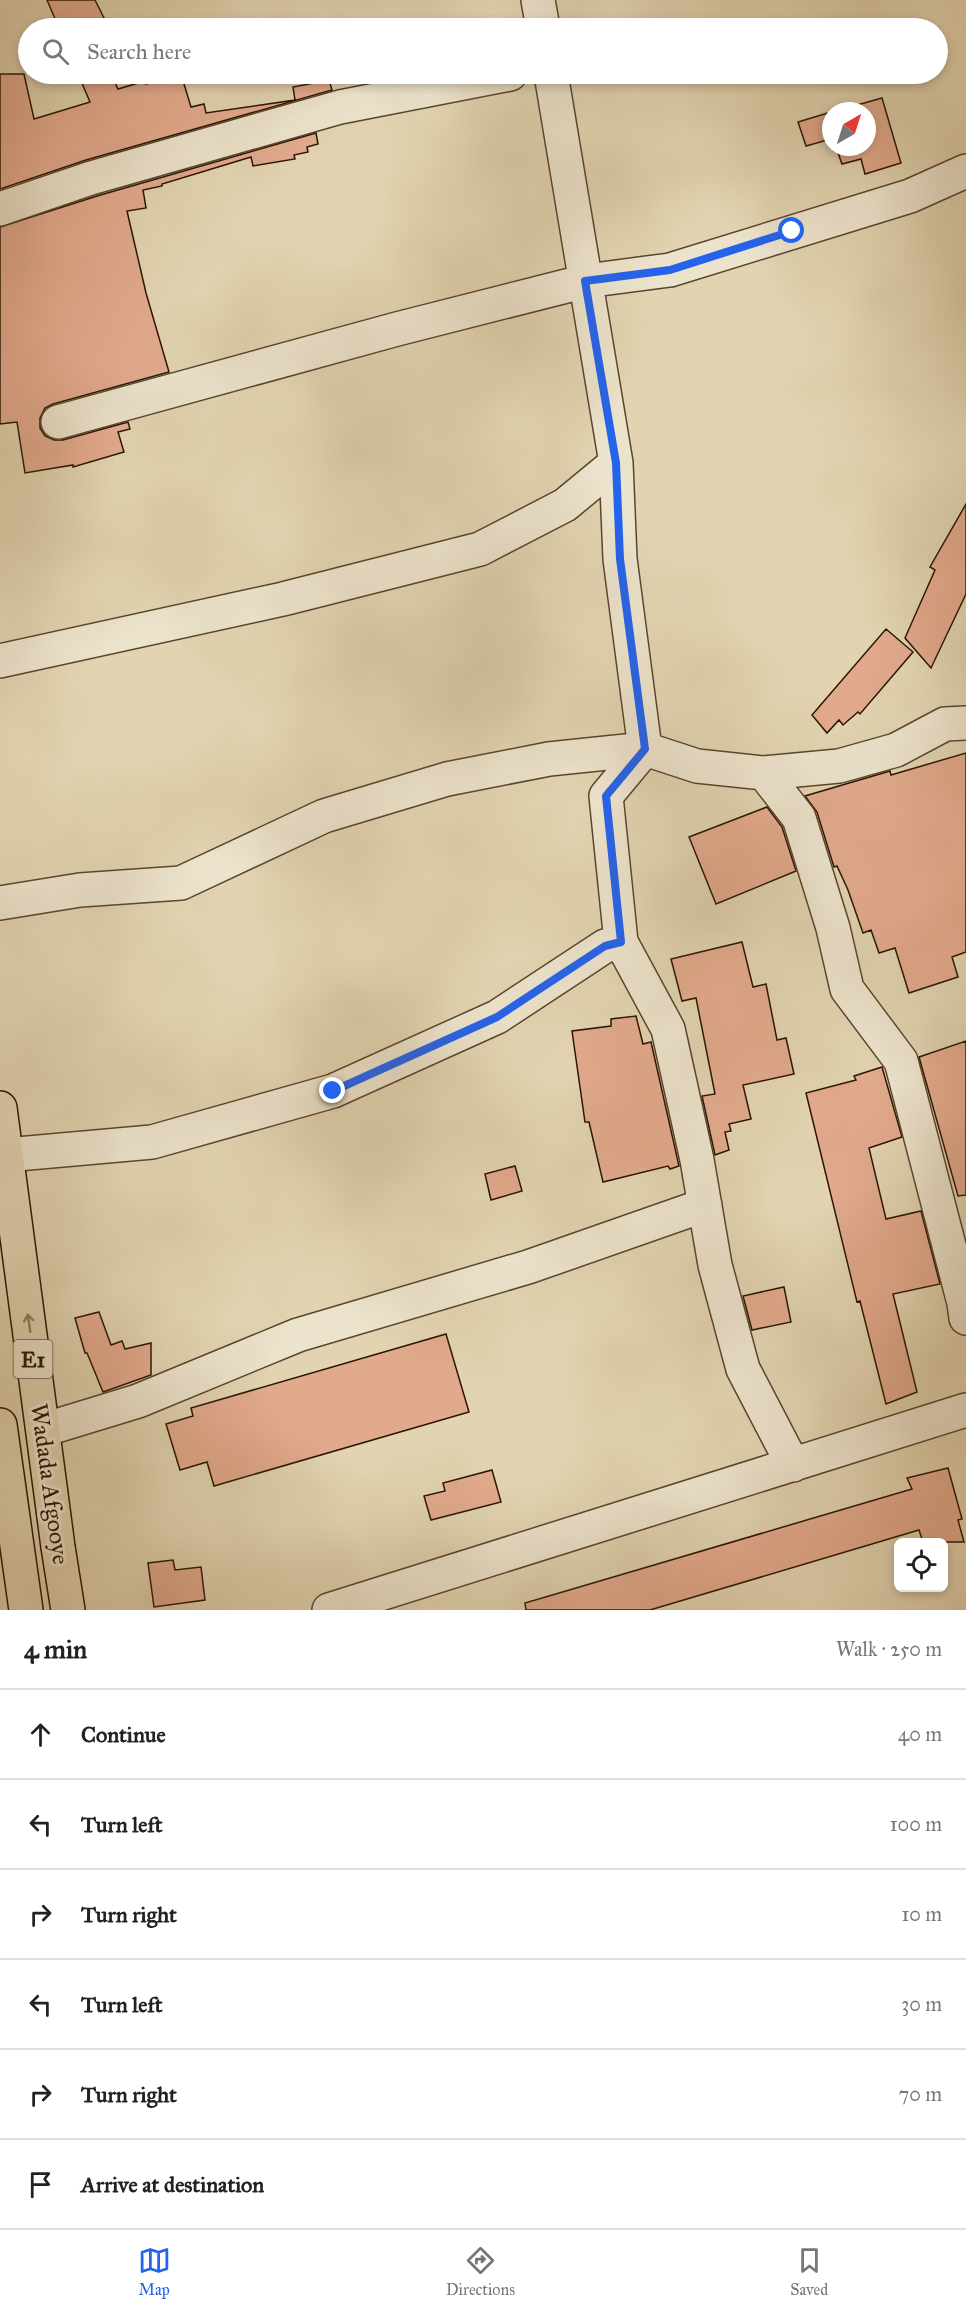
<!DOCTYPE html>
<html lang="en">
<head>
<meta charset="utf-8">
<style>
	:root { --surface:#fff; --page:#f2f2f2; --text:#222; --muted:#767676; --line:#e0e0e0; --accent:#2563eb }
	body { margin:0; font-family:"IM FELL Great Primer",serif; background:var(--page); color:var(--text) }
	.controls { position:absolute; right:18px; bottom:18px; display:grid; overflow:hidden; border-radius:9px; box-shadow:0 3px 9px #0003 }
	.controls button { width:54px; height:54px; display:grid; place-items:center; padding:0; border:0; border-bottom:2px solid var(--line); background:var(--surface); color:var(--text); font:30px sans-serif }
	.compass { position:absolute; left:822px; top:102px; width:54px; height:54px; border-radius:50%; background:var(--surface); box-shadow:0 3px 9px #0003; rotate:39deg }
	.stop { position:absolute; width:18px; height:18px; margin:-14px; border:4px solid #2563eb; border-radius:50%; background:#fff }
	.stop.end { background:#2563eb; border-color:#fff; box-shadow:0 2px 6px #0008 }
	.list { margin:0; padding:0; list-style:none }
	h2 { display:flex; justify-content:space-between; align-items:center; height:78px; margin:0; padding:0 24px; font-size:26px }
	h2 small { font-size:20px; font-weight:400; color:var(--muted) }
	.list li { display:grid; grid-template-columns:39px 1fr auto; gap:18px; align-items:center; box-sizing:border-box; height:90px; padding:0 24px; border-top:2px solid var(--line) }
	.list b { display:block; font-size:22px; white-space:nowrap }
	.list em { font-size:20px; font-style:normal; color:var(--muted) }
	.icon { flex:none; width:33px; height:33px; fill:none; stroke:currentColor; stroke-width:2; stroke-linecap:round; stroke-linejoin:round }
	.map { position:relative; flex:none; width:966px; height:1610px; overflow:hidden }
	.search { position:absolute; background:var(--surface); box-shadow:0 3px 9px #0003; left:18px; right:18px; top:18px; height:66px; display:flex; align-items:center; gap:15px; box-sizing:border-box; padding:0 21px; border-radius:33px; color:var(--muted); font-size:22px }
	.sheet { height:618px; background:var(--surface) }
	nav { display:flex; justify-content:space-around; align-items:center; box-sizing:border-box; height:84px; border-top:2px solid var(--line); background:var(--surface); font-size:16px; color:var(--muted) }
	nav a { display:grid; justify-items:center; gap:3px }
	nav .on { color:var(--accent) }
	.map>svg:first-child { display:block }
	.building { fill:#e2aa8d; stroke:#2a1503; stroke-width:1.5 }
	.lines { fill:none; stroke-linecap:round; stroke-linejoin:round }
	.minor-casing { stroke:#58452e; stroke-width:36 }
	.trunk-casing { stroke:#2a1503; stroke-width:36 }
	.minor { stroke:#ece3cc; stroke-width:33 }
	.trunk { stroke:#e2d4b1; stroke-width:33 }
	.oneway { stroke:#8f7e63 }
	.route { stroke:#2563eb; stroke-width:8 }
	.labels { text-anchor:middle; stroke-width:6; stroke-linejoin:round; paint-order:stroke }
	.shield { fill:#ece3cc; stroke:#64533f; stroke-width:1.5 }
	.shield-label { font-size:22px; font-weight:bold; fill:#2a1503 }
	.street-label { font-size:24px; fill:#2a1503; stroke:#ece3cc }
</style>
</head>
<body>
<div class="map">
<svg width="966" height="1610" viewBox="0 0 966 1610">
	<rect width="100%" height="100%" fill="#e2d4b1"/>
	<filter id="stains"><feTurbulence type="fractalNoise" baseFrequency=".00333" numOctaves="4"/><feColorMatrix values="0 0 0 0 .2 0 0 0 0 .09 0 0 0 0 .02 0 0 0 .5 -.17"/></filter>
	<radialGradient id="worn" r=".72"><stop offset=".6" stop-color="#630" stop-opacity="0"/><stop offset="1" stop-color="#630" stop-opacity=".3"/></radialGradient>
	<path class="building" d="M 47,0 L 95,0 L 105,20 L 87,28 L 59,28 Z
		M 0,74 L 24,74 L 34,119 L 90,102 L 78,74 L 111,74 L 118,89 L 145,81 L 146,84 L 181,74 L 191,107 L 204,104 L 206,113 L 295,100 L 293,87 L 329,80 L 332,90 L 86,160 L 0,189 Z
		M 882,98 L 901,163 L 865,174 L 861,159 L 842,164 L 836,147 L 867,147 L 867,111 L 836,111 Z
		M 831,112 L 831,139 L 806,146 L 798,122 Z
		M 316,133 L 318,144 L 307,147 L 308,152 L 294,155 L 295,159 L 253,166 L 251,157 L 162,184 L 162,186 L 143,190 L 146,208 L 127,211 L 146,293 L 169,372 L 53,404 L 45,408 L 40,418 L 40,428 L 45,436 L 54,440 L 63,440 L 128,422 L 130,429 L 118,432 L 124,452 L 73,467 L 73,465 L 25,473 L 17,422 L 0,424 L 0,227 L 97,196 Z
		M 966,504 L 966,594 L 931,668 L 905,638 L 935,570 L 930,567 Z
		M 886,629 L 913,652 L 860,714 L 858,712 L 843,725 L 839,720 L 827,733 L 812,715 Z
		M 966,753 L 966,952 L 952,957 L 958,977 L 909,993 L 895,948 L 879,953 L 871,930 L 863,933 L 848,890 L 837,866 L 834,867 L 817,812 L 805,796 L 890,771 L 891,775 Z
		M 767,807 L 782,827 L 796,871 L 716,904 L 689,837 Z
		M 742,942 L 753,987 L 766,984 L 777,1040 L 786,1038 L 794,1074 L 743,1085 L 751,1119 L 729,1124 L 731,1131 L 725,1132 L 729,1150 L 715,1155 L 702,1096 L 715,1094 L 696,998 L 682,1001 L 671,959 Z
		M 636,1016 L 643,1044 L 651,1042 L 679,1166 L 670,1169 L 668,1166 L 603,1182 L 589,1122 L 585,1122 L 572,1031 L 611,1026 L 611,1019 Z
		M 966,1041 L 966,1195 L 958,1196 L 919,1057 Z
		M 882,1067 L 902,1137 L 869,1148 L 886,1219 L 921,1211 L 940,1284 L 893,1294 L 917,1392 L 886,1404 L 860,1301 L 857,1302 L 806,1093 L 856,1080 L 854,1076 Z
		M 515,1166 L 522,1191 L 491,1200 L 485,1174 Z
		M 784,1287 L 791,1322 L 752,1330 L 743,1296 Z
		M 99,1312 L 111,1345 L 122,1341 L 125,1349 L 151,1343 L 151,1375 L 103,1392 L 87,1353 L 85,1353 L 75,1318 Z
		M 446,1334 L 469,1412 L 214,1486 L 207,1462 L 180,1470 L 166,1424 L 193,1416 L 191,1408 Z
		M 948,1468 L 962,1519 L 958,1520 L 964,1542 L 923,1542 L 919,1530 L 650,1610 L 526,1610 L 525,1603 L 912,1489 L 907,1478 Z
		M 492,1470 L 501,1502 L 431,1520 L 424,1496 L 445,1491 L 443,1483 Z
		M 173,1560 L 175,1570 L 201,1567 L 205,1600 L 154,1607 L 148,1563 Z"/>
	<g class="lines">
		<defs>
			<path id="minor" d="M 538,0 L 543,28
				M 551,74 L 616,463 L 620,559 L 645,749 L 606,796 L 621,942 L 668,1029 L 697,1160 L 715,1265 L 743,1369 L 793,1465
				M 0,209 L 91,178 L 340,107 L 510,74
				M 58,422 L 397,329 L 586,281 L 670,270 L 910,196 L 966,171
				M 0,661 L 283,599 L 480,549 L 565,505 L 616,463
				M 764,773 L 799,818 L 833,928 L 847,989 L 901,1061 L 964,1303 L 966,1318
				M 0,903 L 80,890 L 181,883 L 324,816 L 447,779 L 549,759 L 645,749 L 697,766 L 764,773 L 839,766 L 896,750 L 945,724 L 966,723
				M 6,1155 L 152,1142 L 333,1091 L 497,1017 L 605,946 L 621,942
				M 43,1430 L 138,1401 L 298,1335 L 528,1267 L 705,1205
				M 329,1610 L 966,1410"/>
			<path id="trunk" d="M 0,1108 L 58,1547 L 68,1610
				M 0,1425 L 26,1610"/>
		</defs>
		<use href="#minor" class="minor-casing"/>
		<use href="#trunk" class="trunk-casing"/>
		<use href="#minor" class="minor"/>
		<use href="#trunk" class="trunk"/>
	</g>
	<defs><path id="oneway-shaft" d="M-6 0H5M1.5-3L5.5 0L1.5 3" fill="none" stroke-width="1.6" stroke-linecap="round" stroke-linejoin="round" transform="scale(1.5)"/></defs>
	<use class="oneway" href="#oneway-shaft" transform="translate(29 1323) rotate(-98)"/>
	<g class="lines">
		<path class="route" d="M 333,1091 L 497,1017 L 605,946 L 621,942 L 606,796 L 645,749 L 620,559 L 616,463 L 585,281 L 670,270 L 792,231"/>
	</g>
	<g class="labels">
		<rect class="shield" x="13.5" y="1340" width="39" height="38" rx="4.5"/>
		<g class="shield-label">
			<text x="33" y="1367">E1</text>
		</g>
		<g class="street-label">
			<text transform="translate(50 1484) rotate(82)" y="8">Wadada Afgooye</text>
		</g>
	</g>
	<rect width="100%" height="100%" filter="url(#stains)"/>
	<rect width="100%" height="100%" fill="url(#worn)"/>
</svg>
<div class="controls">
<button><svg class="icon" aria-label="locate" viewBox="0 0 24 24"><circle cx="12" cy="12" r="6"/><path d="M12 2v4M12 18v4M2 12h4M18 12h4"/></svg></button>
</div>
<svg class="compass" viewBox="-18 -18 36 36"><path d="M0-13l5 13h-10z" fill="#e53935"/><path d="M0 13l5-13h-10z" fill="#767676"/></svg>
<div class="stop" style="left:792px;top:231px"></div>
<div class="stop end" style="left:333px;top:1091px"></div>
<div class="search"><svg class="icon" aria-label="search" viewBox="0 0 24 24"><circle cx="10" cy="10" r="6"/><path d="M15 15l6 6"/></svg>Search here</div>
</div>
<section class="sheet">
<h2>4 min<small>Walk · 250 m</small></h2>
<ul class="list">
<li><svg class="icon" aria-label="ahead" viewBox="0 0 24 24"><path d="M12 20V5M6 11l6-6 6 6"/></svg><div><b>Continue</b></div><em>40 m</em></li>
<li><svg class="icon" aria-label="left" viewBox="0 0 24 24"><path d="M17 20v-9H6M10 6l-5 5 5 5"/></svg><div><b>Turn left</b></div><em>100 m</em></li>
<li><svg class="icon" aria-label="right" viewBox="0 0 24 24"><path d="M7 20v-9h11M14 6l5 5-5 5"/></svg><div><b>Turn right</b></div><em>10 m</em></li>
<li><svg class="icon" aria-label="left" viewBox="0 0 24 24"><path d="M17 20v-9H6M10 6l-5 5 5 5"/></svg><div><b>Turn left</b></div><em>30 m</em></li>
<li><svg class="icon" aria-label="right" viewBox="0 0 24 24"><path d="M7 20v-9h11M14 6l5 5-5 5"/></svg><div><b>Turn right</b></div><em>70 m</em></li>
<li><svg class="icon" aria-label="arrive" viewBox="0 0 24 24"><path d="M6 21V4h12l-3 4 3 4H6"/></svg><div><b>Arrive at destination</b></div></li>
</ul>
</section>
<nav>
<a class="on"><svg class="icon" aria-label="map" viewBox="0 0 24 24"><path d="M3 6l6-2 6 2 6-2v14l-6 2-6-2-6 2zM9 4v14M15 6v14"/></svg>Map</a>
<a><svg class="icon" aria-label="directions" viewBox="0 0 24 24"><path d="M12 3l9 9-9 9-9-9zM9 14v-3h6M13 9l2 2-2 2"/></svg>Directions</a>
<a><svg class="icon" aria-label="saved" viewBox="0 0 24 24"><path d="M7 4h10v16l-5-4-5 4z"/></svg>Saved</a>
</nav>
</body>
</html>
